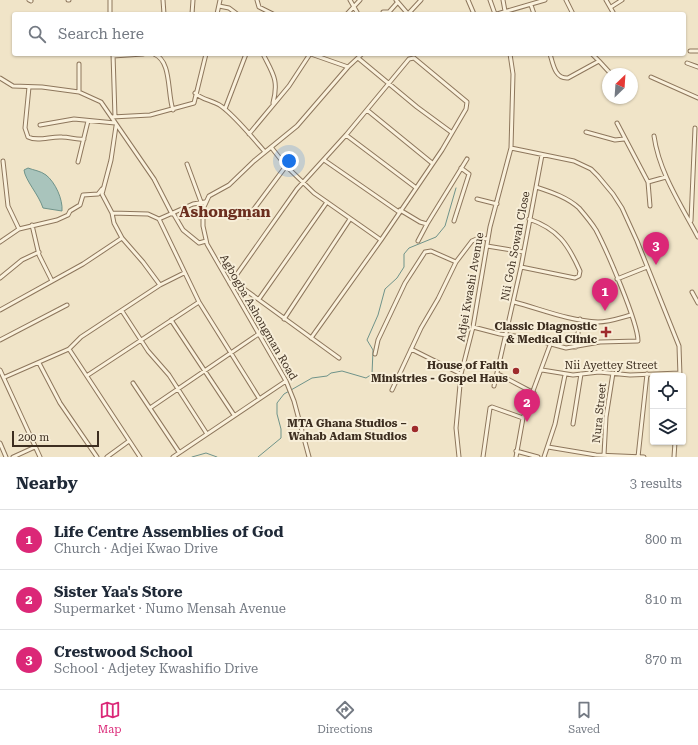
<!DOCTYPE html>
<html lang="en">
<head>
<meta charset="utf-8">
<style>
	:root { --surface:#fff; --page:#f6f6f7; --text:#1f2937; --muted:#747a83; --line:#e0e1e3; --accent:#db2777 }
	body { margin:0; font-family:"Roboto Serif",serif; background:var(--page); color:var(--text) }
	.controls { position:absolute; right:12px; bottom:12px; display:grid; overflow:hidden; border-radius:4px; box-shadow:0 1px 3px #0004 }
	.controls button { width:36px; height:36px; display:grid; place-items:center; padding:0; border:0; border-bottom:1px solid var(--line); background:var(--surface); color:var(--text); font:20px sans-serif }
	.compass { position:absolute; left:602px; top:68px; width:36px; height:36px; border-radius:50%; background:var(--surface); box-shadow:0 1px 3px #0004; rotate:25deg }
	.scale { position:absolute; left:12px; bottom:10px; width:87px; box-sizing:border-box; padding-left:4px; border:2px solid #3d2e20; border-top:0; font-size:11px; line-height:14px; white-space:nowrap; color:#3d2e20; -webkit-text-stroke:3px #f7eed8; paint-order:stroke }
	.you { position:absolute; left:289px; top:161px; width:14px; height:14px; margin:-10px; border:3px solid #fff; border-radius:50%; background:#1a73e8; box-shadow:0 0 0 6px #1a73e833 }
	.badge { display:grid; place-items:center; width:26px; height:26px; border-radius:50%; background:var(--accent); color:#fff; font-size:13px; font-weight:700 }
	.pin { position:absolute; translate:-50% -33px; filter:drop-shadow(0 1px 2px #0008) }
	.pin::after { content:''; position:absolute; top:21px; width:14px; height:12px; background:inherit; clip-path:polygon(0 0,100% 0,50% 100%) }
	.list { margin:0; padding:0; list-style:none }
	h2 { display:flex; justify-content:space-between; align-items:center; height:52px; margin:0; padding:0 16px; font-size:17px }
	h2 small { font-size:13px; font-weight:400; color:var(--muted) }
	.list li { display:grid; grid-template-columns:26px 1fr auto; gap:12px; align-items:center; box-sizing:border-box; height:60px; padding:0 16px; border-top:1px solid var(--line) }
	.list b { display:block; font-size:15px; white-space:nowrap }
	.list p { margin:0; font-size:13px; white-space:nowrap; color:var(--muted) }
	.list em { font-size:13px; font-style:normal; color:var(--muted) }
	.icon { flex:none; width:22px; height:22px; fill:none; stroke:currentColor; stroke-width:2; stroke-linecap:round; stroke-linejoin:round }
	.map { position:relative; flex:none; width:698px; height:457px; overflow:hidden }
	.search { position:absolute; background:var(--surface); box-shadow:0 1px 3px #0004; left:12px; right:12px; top:12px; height:44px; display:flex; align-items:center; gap:10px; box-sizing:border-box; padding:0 14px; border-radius:4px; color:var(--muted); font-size:15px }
	.sheet { height:232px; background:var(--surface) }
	nav { display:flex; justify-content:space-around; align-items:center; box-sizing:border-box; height:56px; border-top:1px solid var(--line); background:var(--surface); font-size:11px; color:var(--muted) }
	nav a { display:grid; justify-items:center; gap:2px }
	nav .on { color:var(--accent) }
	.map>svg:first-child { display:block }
	.water { fill:#a9c4bc; stroke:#6f938a }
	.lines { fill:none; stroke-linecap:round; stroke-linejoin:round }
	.stream { stroke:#6f938a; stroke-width:1 }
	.minor-casing { stroke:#8d765c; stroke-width:5 }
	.minor { stroke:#faf1dc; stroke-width:3 }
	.poi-dot { fill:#9e2a2b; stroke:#f7eed8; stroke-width:1.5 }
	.labels { text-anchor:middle; stroke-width:4; stroke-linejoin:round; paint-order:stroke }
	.street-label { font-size:11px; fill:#3d2e20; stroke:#f7eed8 }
	.poi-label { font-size:11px; font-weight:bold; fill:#3d2e20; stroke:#f7eed8; text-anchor:end }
	.district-label { font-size:15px; font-weight:bold; fill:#6b2e1e; stroke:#f7eed8 }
</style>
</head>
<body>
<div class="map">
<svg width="698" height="457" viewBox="0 0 698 457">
	<rect width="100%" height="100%" fill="#f0e4c8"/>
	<path class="water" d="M 28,168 C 33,170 41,171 46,175 C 55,182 63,199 62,211 L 43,208 C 39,195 25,180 24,170 Z"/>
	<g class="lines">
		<path class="stream" d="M 192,457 L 206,453 L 217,457
			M 258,457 L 281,438 L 281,429 L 277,414 L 277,403 L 284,394 L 312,378 L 327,376 L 331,373 L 342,371 L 366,378 L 372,374 L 373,350 L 367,340 L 378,315 L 385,289 L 397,278 L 404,267 L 404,254 L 409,248 L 436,237 L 445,226 L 456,188"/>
		<defs>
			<path id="minor" d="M 29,0 L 31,1
				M 68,0 L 69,0
				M 163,0 L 164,14
				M 257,0 L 259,7 L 273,14
				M 350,0 L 358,14
				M 396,0 L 408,14
				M 468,0 L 474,14
				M 490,0 L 495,14
				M 503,0 L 505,11
				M 566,0 L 573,14
				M 606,0 L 614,14
				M 531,5 L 534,14
				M 219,6 L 229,8 L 237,14
				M 611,7 L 622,0
				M 383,12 L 389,12 L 397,3
				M 110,14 L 110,0
				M 192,14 L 193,0
				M 217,14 L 220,0
				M 347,14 L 360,0
				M 408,14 L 421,0
				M 497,14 L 545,0
				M 690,51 L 698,51
				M 113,54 L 115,117
				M 154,54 C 172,61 167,93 173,110
				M 263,54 C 273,74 279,80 273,103
				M 311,54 L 348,67
				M 550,54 C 553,64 555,79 568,78 L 599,61 L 611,74
				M 592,54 L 599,61
				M 113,56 L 143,54
				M 358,58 L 417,107 L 451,132
				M 687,63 L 698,67
				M 79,64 L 79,92
				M 651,77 L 698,98
				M 0,78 L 13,86 L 42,87 L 79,92 L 101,102 L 154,179 L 172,214
				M 29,87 L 25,128 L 28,137 C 38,142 51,136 62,137 C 70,137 76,140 84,139
				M 195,93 C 202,100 212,100 221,106 C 235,116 253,138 265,152
				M 225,109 L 246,54
				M 367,110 L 432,163
				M 112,117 L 150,115 L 194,103 L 206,54
				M 617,123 L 648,182 L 666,177
				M 40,125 L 74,119 L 115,123
				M 116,126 L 111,160 L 102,194 L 112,213 L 114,223 L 122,238 L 143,262 L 160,285
				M 586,132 L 615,140 L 624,139
				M 249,134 L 289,86 L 310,54
				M 346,135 L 415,187
				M 654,136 C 659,172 681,205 698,237
				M 271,147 L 286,166 L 314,193 L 381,240
				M 511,148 L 574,161 L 591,169 L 598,176 L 613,194 L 622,208 L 637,241 L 679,346 L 680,376
				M 324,160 L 399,212
				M 78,162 L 88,121
				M 187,164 L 201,202
				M 648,182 L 650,206
				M 477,199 L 497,204
				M 400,210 L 420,222 L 427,224 L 467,159
				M 112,213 L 148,214 L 159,219 L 199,302 L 259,398
				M 173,213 L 183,230 L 199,243 L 206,241
				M 248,217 L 286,166
				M 159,219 L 193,204 L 205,202
				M 454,221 L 469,174 L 461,168
				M 691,221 L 695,128
				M 32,225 L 39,255 L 52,281
				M 19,229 L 57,220 L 68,215 L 70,211 L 80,205 L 83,195 L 98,194 L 102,189
				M 418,241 L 427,224
				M 0,242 L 19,229 L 8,206 L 3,161
				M 487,246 L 523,252
				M 521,267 L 575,278 L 579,276 L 580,271 C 568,244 558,229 529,219
				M 0,278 L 22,260 L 39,252
				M 617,279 L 647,267
				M 233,281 L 339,358
				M 230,284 L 297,189 L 346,135 L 409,59 L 414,58 L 467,102 L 466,109 L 442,150 L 381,240 L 311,338
				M 692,292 L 698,303
				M 259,299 L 327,202
				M 514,302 C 541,309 569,321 598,322 C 609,322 620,318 631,315
				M 0,310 L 83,264 L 122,238
				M 122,311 L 148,351 L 169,375 L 207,434
				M 284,319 L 350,219
				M 171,320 L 234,415
				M 473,327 L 500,334 L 529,338 L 566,348 L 600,342 L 638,341 C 638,322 606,249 596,230 C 591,222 585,215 579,208 C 567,197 551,192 536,187
				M 0,340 L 67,305
				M 576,347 L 580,319
				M 69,349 L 140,457
				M 411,349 L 461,374
				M 375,354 L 378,340 L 405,283 L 425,252 L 431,251 L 456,262
				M 39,363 L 60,403 L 97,457
				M 0,370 L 40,457
				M 542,370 L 573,375 L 599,372 L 630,375 L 680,373
				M 498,374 L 534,393
				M 88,375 L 199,302
				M 5,377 L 69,349 L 81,337 L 160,285 L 184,273
				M 133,383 L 179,452
				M 494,386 L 521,267 L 542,155
				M 392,390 L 421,328 L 438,299 L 456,262 L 472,241 L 479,238 L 488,239
				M 150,408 L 260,333
				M 573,424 L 581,374
				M 0,443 L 6,457
				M 548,447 L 596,455 L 644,457
				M 516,451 L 538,457
				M 604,455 L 606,417 L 613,373
				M 13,457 L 35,447
				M 107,457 L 129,441
				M 173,457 L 286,381
				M 309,457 L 294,401 L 286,381 L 207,244 L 203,226 L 203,209 L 209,196 L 229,185 L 254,161 L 297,126 L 348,67 L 362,54
				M 459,457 L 456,428 L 461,374 L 473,327 L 490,227 L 511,148 L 513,74 L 510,54
				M 483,457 L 490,408 L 492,407 L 523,418
				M 516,457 L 523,418 L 550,345
				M 544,457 L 555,424 L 565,375
				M 638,457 L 647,374
				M 674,457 L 675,442"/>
		</defs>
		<use href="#minor" class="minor-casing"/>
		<use href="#minor" class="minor"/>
	</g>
	<g class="poi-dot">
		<path d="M604 326h4v4h4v4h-4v4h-4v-4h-4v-4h4z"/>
		<circle cx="516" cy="371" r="4"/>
		<circle cx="415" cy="429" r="4"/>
	</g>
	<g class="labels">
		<g class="street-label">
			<text transform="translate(515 246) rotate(-79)" y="4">Nii Goh Sowah Close</text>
			<text transform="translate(470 287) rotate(-80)" y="4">Adjei Kwashi Avenue</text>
			<text transform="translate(259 317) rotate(60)" y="4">Agbogba Ashongman Road</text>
			<text x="611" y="369">Nii Ayettey Street</text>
			<text transform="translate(599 413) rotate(-84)" y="4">Nura Street</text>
		</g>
		<g class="poi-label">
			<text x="597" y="330">Classic Diagnostic<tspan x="597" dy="13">&amp; Medical Clinic</tspan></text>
			<text x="508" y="369">House of Faith<tspan x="508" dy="13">Ministries - Gospel Haus</tspan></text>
			<text x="407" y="427">MTA Ghana Studios –<tspan x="407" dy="13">Wahab Adam Studios</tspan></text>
		</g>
		<g class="district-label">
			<text x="225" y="217">Ashongman</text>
		</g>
	</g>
</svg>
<div class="controls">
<button><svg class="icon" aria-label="locate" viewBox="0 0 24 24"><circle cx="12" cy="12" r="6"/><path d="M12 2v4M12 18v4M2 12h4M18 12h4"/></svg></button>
<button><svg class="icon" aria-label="layers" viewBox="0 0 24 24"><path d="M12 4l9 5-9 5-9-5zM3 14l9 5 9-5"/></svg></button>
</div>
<svg class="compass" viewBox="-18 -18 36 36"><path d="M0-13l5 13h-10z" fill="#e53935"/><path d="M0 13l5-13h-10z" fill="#747a83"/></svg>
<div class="scale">200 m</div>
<div class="you"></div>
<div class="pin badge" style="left:605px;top:311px">1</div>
<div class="pin badge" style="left:527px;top:422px">2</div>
<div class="pin badge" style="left:656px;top:265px">3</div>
<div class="search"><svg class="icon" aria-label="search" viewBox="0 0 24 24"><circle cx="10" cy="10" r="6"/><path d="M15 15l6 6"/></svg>Search here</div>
</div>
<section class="sheet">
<h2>Nearby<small>3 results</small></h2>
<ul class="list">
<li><span class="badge">1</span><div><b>Life Centre Assemblies of God</b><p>Church · Adjei Kwao Drive</p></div><em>800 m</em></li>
<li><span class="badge">2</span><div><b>Sister Yaa's Store</b><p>Supermarket · Numo Mensah Avenue</p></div><em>810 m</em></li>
<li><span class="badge">3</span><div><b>Crestwood School</b><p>School · Adjetey Kwashifio Drive</p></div><em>870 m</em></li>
</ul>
</section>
<nav>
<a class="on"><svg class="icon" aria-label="map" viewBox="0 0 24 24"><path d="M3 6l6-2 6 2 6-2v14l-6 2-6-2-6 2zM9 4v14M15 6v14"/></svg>Map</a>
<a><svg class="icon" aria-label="directions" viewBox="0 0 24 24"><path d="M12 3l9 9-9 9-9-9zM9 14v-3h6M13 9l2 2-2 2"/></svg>Directions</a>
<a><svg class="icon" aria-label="saved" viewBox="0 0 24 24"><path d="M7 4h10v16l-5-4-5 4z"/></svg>Saved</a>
</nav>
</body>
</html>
